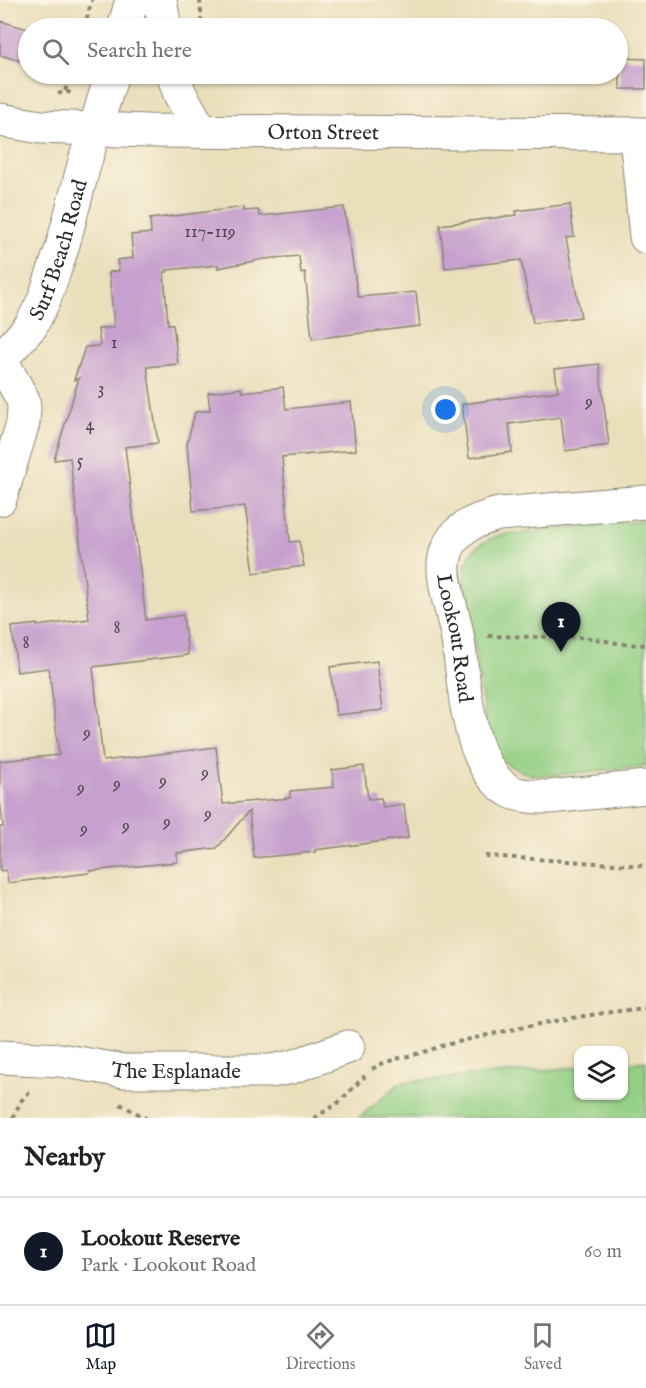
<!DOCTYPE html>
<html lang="en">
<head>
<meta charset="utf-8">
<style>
	:root { --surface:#fff; --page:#f6f6f6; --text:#222; --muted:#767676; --line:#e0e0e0; --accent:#111827 }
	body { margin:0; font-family:"IM FELL English",serif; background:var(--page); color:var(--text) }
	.controls { position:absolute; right:18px; bottom:18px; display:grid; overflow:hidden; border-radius:12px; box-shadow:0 2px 4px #0004 }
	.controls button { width:54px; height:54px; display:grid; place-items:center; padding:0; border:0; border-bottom:2px solid var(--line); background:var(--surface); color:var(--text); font:30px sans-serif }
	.you { position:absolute; left:446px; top:410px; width:21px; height:21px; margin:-15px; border:4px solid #fff; border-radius:50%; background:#1a73e8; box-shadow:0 0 0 9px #1a73e833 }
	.badge { display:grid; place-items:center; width:39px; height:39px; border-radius:50%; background:var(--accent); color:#fff; font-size:20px; font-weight:700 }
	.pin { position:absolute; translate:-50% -50px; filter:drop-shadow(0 2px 3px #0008) }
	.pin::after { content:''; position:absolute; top:32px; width:21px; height:18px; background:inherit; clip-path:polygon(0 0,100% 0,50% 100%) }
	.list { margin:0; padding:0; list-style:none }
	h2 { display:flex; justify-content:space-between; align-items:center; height:78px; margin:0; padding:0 24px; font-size:26px }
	h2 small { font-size:20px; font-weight:400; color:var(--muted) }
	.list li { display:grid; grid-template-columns:39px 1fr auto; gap:18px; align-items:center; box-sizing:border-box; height:108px; padding:0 24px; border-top:2px solid var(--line) }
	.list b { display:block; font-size:22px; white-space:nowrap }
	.list p { margin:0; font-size:20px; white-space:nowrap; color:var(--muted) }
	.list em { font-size:20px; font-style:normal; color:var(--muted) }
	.icon { flex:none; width:33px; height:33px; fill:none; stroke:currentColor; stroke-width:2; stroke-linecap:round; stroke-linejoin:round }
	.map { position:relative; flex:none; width:646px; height:1118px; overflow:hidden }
	.search { position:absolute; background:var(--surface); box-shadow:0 2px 4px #0004; left:18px; right:18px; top:18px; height:66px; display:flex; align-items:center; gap:15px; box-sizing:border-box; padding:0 21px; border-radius:33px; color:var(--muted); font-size:22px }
	.sheet { height:186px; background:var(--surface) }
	nav { display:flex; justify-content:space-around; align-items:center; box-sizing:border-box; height:84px; border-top:2px solid var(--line); background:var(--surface); font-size:16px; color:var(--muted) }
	nav a { display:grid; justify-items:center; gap:3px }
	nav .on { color:var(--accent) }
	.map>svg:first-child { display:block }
	.green { fill:#93cf84; stroke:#5f7d58; stroke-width:1.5 }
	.building { fill:#c6a0ce }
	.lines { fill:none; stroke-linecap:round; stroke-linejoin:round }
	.minor-casing { stroke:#8a8573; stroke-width:35 }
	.major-casing { stroke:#8a8573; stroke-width:35 }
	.path { stroke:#8a8573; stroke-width:4; stroke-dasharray:4.5 4.5; stroke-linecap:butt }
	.minor { stroke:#fff; stroke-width:33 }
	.major { stroke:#fff; stroke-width:33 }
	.labels { text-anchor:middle; stroke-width:6; stroke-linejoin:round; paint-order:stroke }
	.number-label { font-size:18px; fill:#524854 }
	.street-label { font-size:21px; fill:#2b2b2b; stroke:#fcf5e5 }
</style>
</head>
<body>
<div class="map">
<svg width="646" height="1118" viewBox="0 0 646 1118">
	<rect width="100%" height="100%" fill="#fcf5e5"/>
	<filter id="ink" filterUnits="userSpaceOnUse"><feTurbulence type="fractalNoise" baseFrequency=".0167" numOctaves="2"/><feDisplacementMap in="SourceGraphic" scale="12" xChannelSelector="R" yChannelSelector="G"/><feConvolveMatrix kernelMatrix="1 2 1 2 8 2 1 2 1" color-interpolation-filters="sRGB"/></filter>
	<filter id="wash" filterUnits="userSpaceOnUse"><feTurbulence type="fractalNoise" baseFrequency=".008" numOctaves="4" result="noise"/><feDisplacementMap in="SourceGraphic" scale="24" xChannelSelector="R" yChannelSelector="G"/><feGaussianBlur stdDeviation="1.35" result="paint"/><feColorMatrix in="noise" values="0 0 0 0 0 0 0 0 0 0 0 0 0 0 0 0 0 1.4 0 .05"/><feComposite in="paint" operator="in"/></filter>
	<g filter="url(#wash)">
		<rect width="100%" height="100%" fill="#eadfbb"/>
		<path class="green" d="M 646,520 L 646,766 L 556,775 L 536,776 L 523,772 L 507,764 L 499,756 L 491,743 L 486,726 L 464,579 C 464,553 478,544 499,535 Z
			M 646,1061 L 646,1118 L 359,1118 L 401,1082 L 578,1067 L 578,1096 L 624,1096 L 624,1063 Z"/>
		<g id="blocks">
			<path class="building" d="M 0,21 L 28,29 L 28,63 L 0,55 Z
				M 622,58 L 646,59 L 646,89 L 620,89 L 620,63 L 622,63 Z
				M 570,204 L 574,237 L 566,238 L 581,317 L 533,323 L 521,260 L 445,268 L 440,225 L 517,215 L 516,211 Z
				M 244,207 L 244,211 L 258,210 L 260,216 L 344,207 L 358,297 L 416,292 L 420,326 L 312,339 L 305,272 L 301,273 L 299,256 L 264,259 L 218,268 L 218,265 L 167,270 L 167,272 L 164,272 L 168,324 L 173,324 L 178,364 L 147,367 L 158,443 L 125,447 L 146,620 L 183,615 L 188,655 L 93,667 L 103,761 L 216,747 L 223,804 L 290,798 L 290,791 L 334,787 L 332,770 L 364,766 L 368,799 L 381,798 L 383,807 L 404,804 L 408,838 L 315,850 L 315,852 L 254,858 L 249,811 L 217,848 L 177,853 L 177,862 L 90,871 L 89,873 L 8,883 L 6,870 L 0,871 L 0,827 L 3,827 L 0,796 L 0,761 L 59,755 L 49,668 L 17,672 L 12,627 L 37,624 L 37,626 L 89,619 L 70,458 L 54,460 L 79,378 L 74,380 L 85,347 L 100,346 L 98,329 L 114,327 L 109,272 L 119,271 L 117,260 L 133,258 L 131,235 L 151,233 L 150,219 Z
				M 599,364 L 609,445 L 565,451 L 561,417 L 509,424 L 512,452 L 469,458 L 462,404 L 558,391 L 555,369 Z
				M 283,387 L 286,409 L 351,402 L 356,450 L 282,457 L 290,542 L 299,541 L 304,566 L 254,573 L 245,506 L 193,511 L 187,444 L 195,412 L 210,410 L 208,393 L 241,388 L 242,392 Z
				M 377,661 L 383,710 L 336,715 L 330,667 Z"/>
		</g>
	</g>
	<g filter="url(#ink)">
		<use href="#blocks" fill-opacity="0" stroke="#8a8573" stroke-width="1.5"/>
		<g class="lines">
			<defs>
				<g id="minor">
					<path d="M 160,0 L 165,28"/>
					<path d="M 124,28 L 132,0"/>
					<path d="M 173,74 L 180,94 L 201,131"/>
					<path d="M 634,134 L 638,155 L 646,237"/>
					<path id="s1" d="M 0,358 L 11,348 L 31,326 L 44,300 L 62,248 L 85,161 L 112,74"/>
					<path d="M 0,358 L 23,400 L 24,407 L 23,423 L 0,499"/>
					<path id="s2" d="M 646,502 L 499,514 C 475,520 451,529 445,557 C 440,577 453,612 457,634 C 465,678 465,772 514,793 C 526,797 538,797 550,797 L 646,787"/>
					<path id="s3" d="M 0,1057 L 60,1060 L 124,1071 L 271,1071 L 292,1067 L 348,1047"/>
				</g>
				<g id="major">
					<path id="s4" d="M 0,120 L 41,127 L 148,131 L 646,134"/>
				</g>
			</defs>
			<use href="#minor" class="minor-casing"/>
			<use href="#major" class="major-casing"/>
			<path class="path" d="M 200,0 L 202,28
				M 84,28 L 92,0
				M 65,91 L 71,74
				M 58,94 L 65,91 L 74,94
				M 488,636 L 542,637 L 560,636 L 591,638 L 622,644 L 646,645
				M 485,856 L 646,866
				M 372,1069 C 388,1059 403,1058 420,1053 C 428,1051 435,1048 442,1046 C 509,1029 577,1015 646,1008
				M 120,1104 L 146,1118
				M 13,1118 L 21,1101 L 31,1090
				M 314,1118 L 337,1104 L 365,1076"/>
			<use href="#minor" class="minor"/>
			<use href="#major" class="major"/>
		</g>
	</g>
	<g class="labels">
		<g class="number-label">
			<text x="210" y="237">117-119</text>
			<text x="114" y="348">1</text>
			<text x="101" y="394">3</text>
			<text x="589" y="407">9</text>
			<text x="90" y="430">4</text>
			<text x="80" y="466">5</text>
			<text x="117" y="633">8</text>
			<text x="26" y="648">8</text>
			<text x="87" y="738">9</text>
			<text x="205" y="778">9</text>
			<text x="163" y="786">9</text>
			<text x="117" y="789">9</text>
			<text x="81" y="793">9</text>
			<text x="208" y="819">9</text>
			<text x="167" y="827">9</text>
			<text x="126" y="831">9</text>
			<text x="84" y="834">9</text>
		</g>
		<g class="street-label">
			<text dy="7" stroke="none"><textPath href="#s4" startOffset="324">Orton Street</textPath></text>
			<text dy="7" stroke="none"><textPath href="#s1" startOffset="126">Surf Beach Road</textPath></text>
			<text dy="7" stroke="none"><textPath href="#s2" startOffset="303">Lookout Road</textPath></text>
			<text dy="7" stroke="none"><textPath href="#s3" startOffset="177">The Esplanade</textPath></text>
		</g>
	</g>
</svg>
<div class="controls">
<button><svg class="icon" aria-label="layers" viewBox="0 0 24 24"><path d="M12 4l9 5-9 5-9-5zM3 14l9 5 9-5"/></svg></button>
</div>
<div class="you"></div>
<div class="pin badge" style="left:561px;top:652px">1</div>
<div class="search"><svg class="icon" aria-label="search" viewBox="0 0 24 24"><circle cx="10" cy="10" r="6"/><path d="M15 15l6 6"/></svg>Search here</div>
</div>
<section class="sheet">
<h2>Nearby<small></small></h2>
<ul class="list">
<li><span class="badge">1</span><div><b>Lookout Reserve</b><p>Park · Lookout Road</p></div><em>60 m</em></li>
</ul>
</section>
<nav>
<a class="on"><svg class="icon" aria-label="map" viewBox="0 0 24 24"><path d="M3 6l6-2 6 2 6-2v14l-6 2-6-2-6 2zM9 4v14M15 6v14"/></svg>Map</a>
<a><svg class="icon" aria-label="directions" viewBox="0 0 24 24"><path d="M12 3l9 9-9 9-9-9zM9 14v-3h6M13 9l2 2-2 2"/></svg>Directions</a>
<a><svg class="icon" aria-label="saved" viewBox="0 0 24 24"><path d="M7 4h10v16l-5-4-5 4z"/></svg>Saved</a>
</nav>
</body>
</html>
